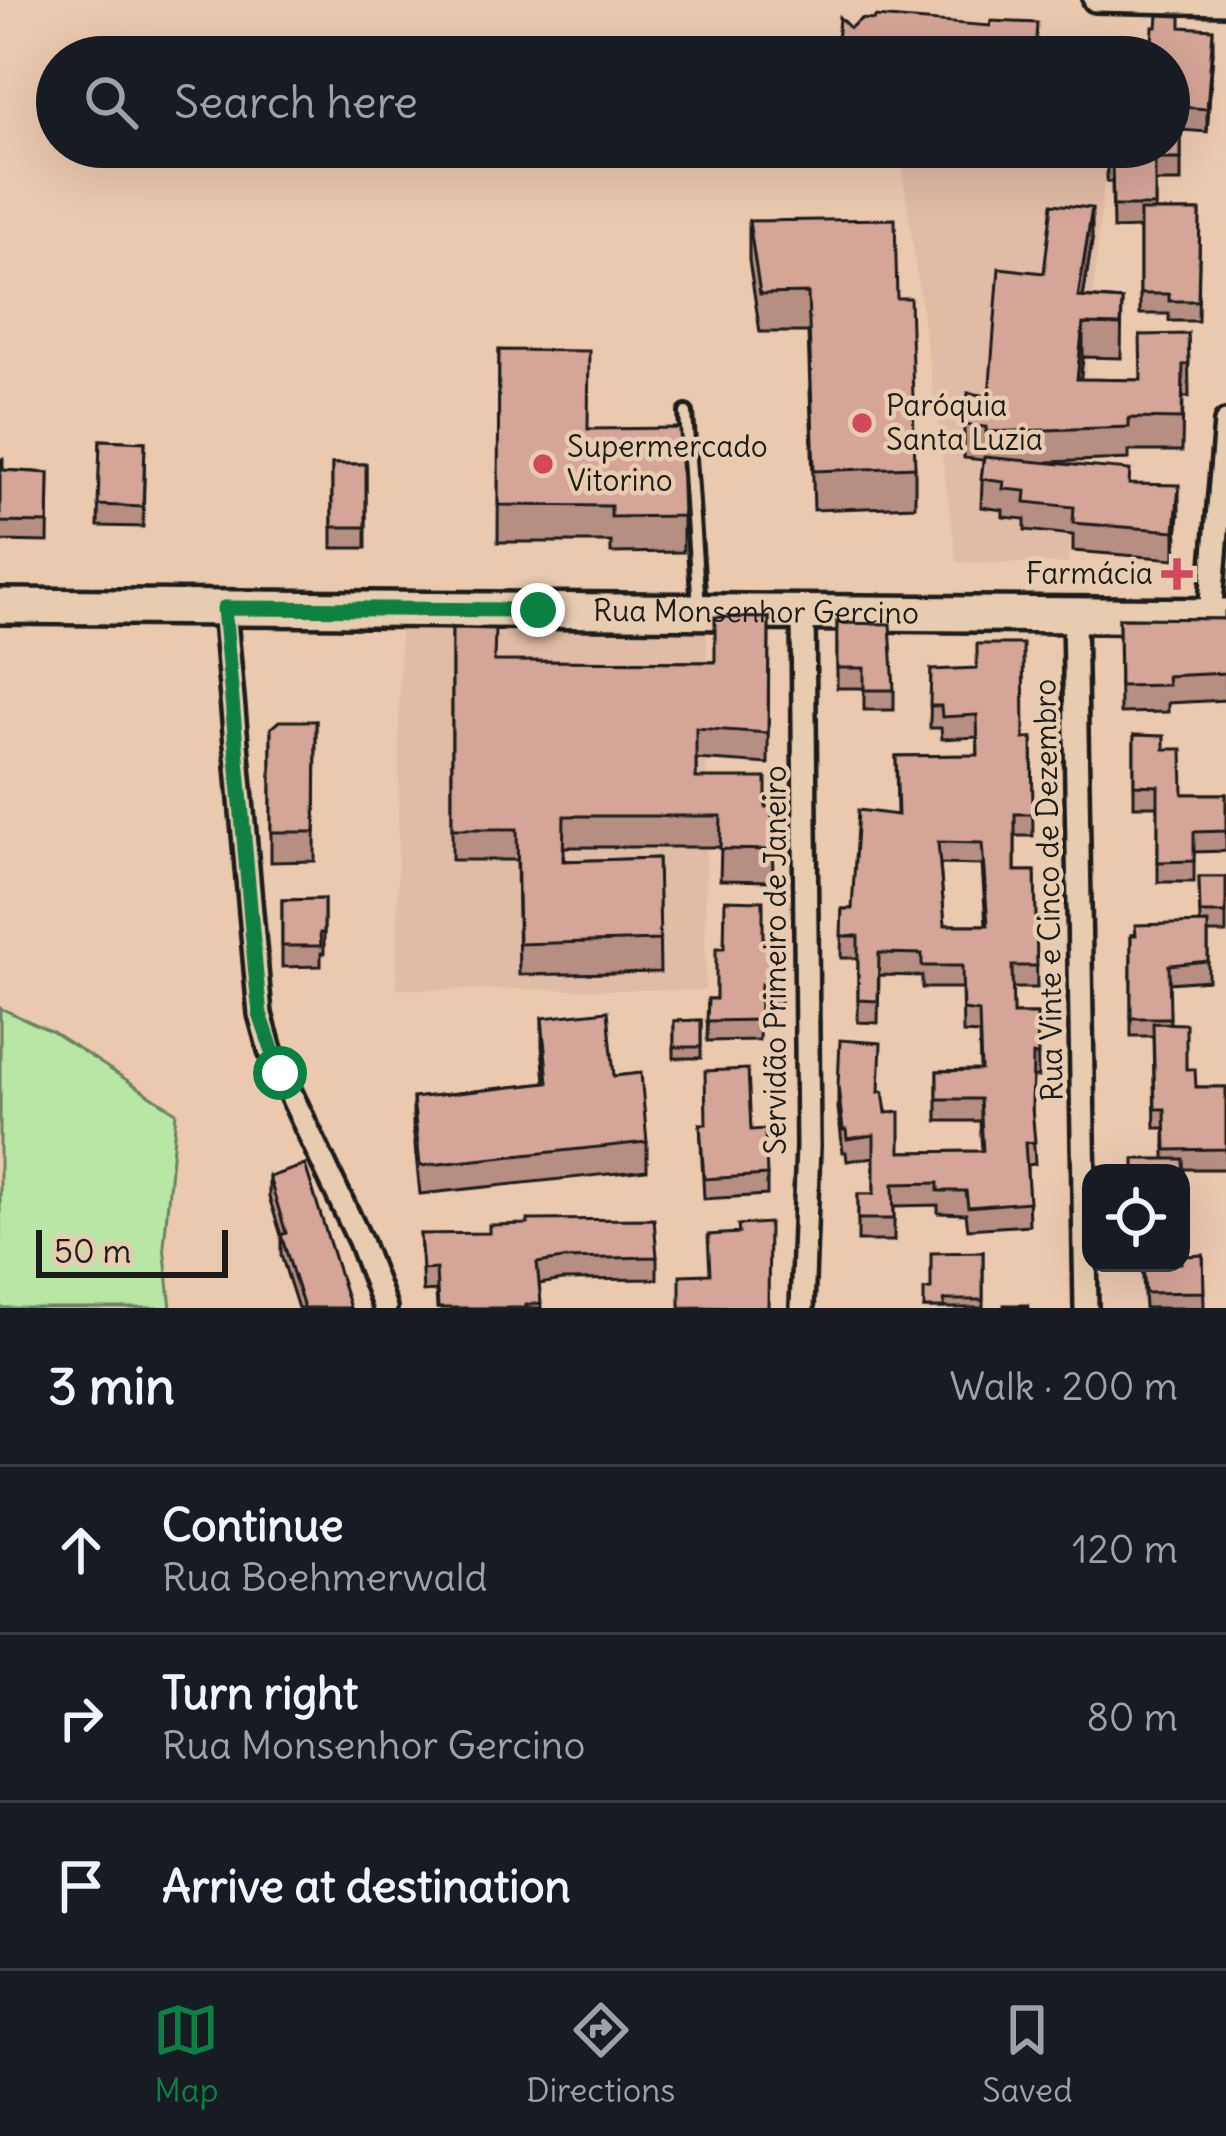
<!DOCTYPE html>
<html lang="en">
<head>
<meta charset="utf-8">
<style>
	:root { --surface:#171b24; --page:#20242c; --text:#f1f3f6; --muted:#9ea1a6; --line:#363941; --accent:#0b8043 }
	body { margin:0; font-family:Delius,sans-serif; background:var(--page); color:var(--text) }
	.controls { position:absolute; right:36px; bottom:36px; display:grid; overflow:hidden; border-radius:24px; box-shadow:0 12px 48px #0002 }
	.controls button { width:108px; height:108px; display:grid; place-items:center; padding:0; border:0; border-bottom:3px solid var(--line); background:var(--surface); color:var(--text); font:60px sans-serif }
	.scale { position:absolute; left:36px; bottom:30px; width:192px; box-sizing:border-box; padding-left:12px; border:6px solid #1c1c1c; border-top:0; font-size:33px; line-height:42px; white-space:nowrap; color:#1c1c1c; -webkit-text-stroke:9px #e8ccaf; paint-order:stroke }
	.stop { position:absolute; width:36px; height:36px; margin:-27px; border:9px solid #0b8043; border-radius:50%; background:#fff }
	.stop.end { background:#0b8043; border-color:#fff; box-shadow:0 3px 12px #0008 }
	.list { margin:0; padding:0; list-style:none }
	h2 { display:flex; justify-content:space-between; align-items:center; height:156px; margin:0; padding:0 48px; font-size:51px }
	h2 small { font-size:39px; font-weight:400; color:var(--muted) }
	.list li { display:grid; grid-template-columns:78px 1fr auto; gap:36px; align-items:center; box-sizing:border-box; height:168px; padding:0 48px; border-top:3px solid var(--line) }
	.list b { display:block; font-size:45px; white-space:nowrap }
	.list p { margin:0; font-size:39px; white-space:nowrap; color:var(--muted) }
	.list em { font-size:39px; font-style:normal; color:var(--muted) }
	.icon { flex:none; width:66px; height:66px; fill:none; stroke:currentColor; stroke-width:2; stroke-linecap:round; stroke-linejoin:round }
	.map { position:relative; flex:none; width:1226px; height:1308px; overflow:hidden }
	.search { position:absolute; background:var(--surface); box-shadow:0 12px 48px #0002; left:36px; right:36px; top:36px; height:132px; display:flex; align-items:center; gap:30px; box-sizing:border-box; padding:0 42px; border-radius:66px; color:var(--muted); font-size:45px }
	.sheet { height:660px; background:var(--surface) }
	nav { display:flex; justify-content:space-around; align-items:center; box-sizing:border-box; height:168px; border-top:3px solid var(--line); background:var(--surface); font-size:33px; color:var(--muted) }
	nav a { display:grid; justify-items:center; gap:6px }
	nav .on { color:var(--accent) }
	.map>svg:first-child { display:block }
	.built { fill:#e0bba5 }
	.green { fill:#b8e6a4; stroke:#6a8160; stroke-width:3 }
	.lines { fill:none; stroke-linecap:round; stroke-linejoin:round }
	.lane-casing { stroke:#1c1c1c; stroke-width:20 }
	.street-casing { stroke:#1c1c1c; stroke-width:30 }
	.primary-casing { stroke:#1c1c1c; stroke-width:42 }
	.lane { stroke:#e8ccaf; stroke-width:10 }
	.street { stroke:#e8ccaf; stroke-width:21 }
	.primary { stroke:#e8ccaf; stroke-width:33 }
	.wall { fill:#b78e82; stroke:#1c1c1c; stroke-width:3; fill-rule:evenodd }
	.shaded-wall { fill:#95746a; stroke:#1c1c1c; stroke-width:3 }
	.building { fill:#d5a597; stroke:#1c1c1c; stroke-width:3; fill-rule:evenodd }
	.route { stroke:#0b8043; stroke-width:15 }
	.poi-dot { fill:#d1495b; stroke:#e8ccaf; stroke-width:4.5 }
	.labels { text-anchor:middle; stroke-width:9; stroke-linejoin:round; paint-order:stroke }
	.poi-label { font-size:30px; fill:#1c1c1c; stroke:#e8ccaf; text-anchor:start }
	.street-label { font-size:30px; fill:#1c1c1c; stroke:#e8ccaf }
</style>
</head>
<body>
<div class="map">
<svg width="1226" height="1308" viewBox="0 0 1226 1308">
	<rect width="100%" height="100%" fill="#ebc9af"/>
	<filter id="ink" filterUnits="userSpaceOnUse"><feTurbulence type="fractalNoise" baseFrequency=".00833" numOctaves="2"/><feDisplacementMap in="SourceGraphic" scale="24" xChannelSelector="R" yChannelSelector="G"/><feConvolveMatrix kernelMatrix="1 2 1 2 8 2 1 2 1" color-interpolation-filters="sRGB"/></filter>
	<g filter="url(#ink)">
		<path class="built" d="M 899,147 L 1107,147 L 1068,564 L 957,562 Z
			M 400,631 L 707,632 L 705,990 L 397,989 Z"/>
		<path class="green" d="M 0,1008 L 53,1032 L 176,1112 L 164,1246 L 171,1308 L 0,1308 Z"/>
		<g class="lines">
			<defs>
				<path id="lane" d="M 686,413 L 699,608"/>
				<path id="street" d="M 1095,0 L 1226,3
					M 224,608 L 260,1014 L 270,1050 L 360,1241 L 385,1308
					M 1074,615 L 1086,1308
					M 1210,615 L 1226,422
					M 802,1308 L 808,1146 L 803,612"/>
				<g id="primary">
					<path id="s1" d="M 0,606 L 1226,616"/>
				</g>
			</defs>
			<use href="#lane" class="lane-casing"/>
			<use href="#street" class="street-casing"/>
			<use href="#primary" class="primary-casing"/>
			<use href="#lane" class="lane"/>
			<use href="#street" class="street"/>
			<use href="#primary" class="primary"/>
		</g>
		<path class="wall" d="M 1181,27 L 1213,52 L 1207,132 L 1181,130 L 1181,182 L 1155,182 L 1155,211 L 1200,211 L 1198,321 L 1169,321 L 1169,314 L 1140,314 L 1140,228 L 1113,229 L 1112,182 L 1107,182 L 1107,159 Z
			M 749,221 L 897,298 L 915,467 L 915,506 L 814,510 L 808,332 L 760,332 L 749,260 Z
			M 1092,241 L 1083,297 L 1122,300 L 1121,358 L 1083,357 L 1080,379 L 1140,380 L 1188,334 L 1189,397 L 1183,397 L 1182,451 L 1129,451 L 1129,459 L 1047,462 L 1130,484 L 1179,514 L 1175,559 L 1073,551 L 1073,535 L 1025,530 L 1025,519 L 1003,517 L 1003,510 L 981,507 L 983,460 L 964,458 L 964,425 L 989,396 L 1044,273 Z
			M 499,350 L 683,516 L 683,552 L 611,553 L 611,542 L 498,542 Z
			M 100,440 L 145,442 L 143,527 L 98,526 Z
			M 0,459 L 3,470 L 49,473 L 48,542 L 0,541 Z
			M 332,464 L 366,464 L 366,548 L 332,548 Z
			M 1226,612 L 1226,700 L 1168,703 L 1168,712 L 1120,713 L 1119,618 L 1225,619 Z
			M 769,618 L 768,764 L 696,759 L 696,778 L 766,807 L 772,807 L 773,881 L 720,880 L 721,847 L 564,847 L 564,861 L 658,858 L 660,972 L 519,975 L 517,860 L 452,860 L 452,628 L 495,661 L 715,662 Z
			M 837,623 L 894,690 L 894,710 L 864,710 L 864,688 L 837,688 Z
			M 931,670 L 1024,739 L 1032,738 L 1033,836 L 1015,836 L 1015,871 L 1035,871 L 1037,988 L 1012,988 L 1013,1014 L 1037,1014 L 1038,1077 L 1033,1077 L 1032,1113 L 1035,1164 L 1027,1165 L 1029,1225 L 968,1229 L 966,1214 L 938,1213 L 938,1205 L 894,1206 L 894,1241 L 858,1241 L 858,1194 L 874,1194 L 874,1157 L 847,1161 L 846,1152 L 843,1152 L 838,1108 L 838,1086 L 880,1092 L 900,1152 L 982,1151 L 980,1121 L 937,1121 L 937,1071 L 980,1070 L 979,1034 L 963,1033 L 962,988 L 922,988 L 922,976 L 879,975 L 878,1023 L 858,1022 L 858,958 L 841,958 L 842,909 L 852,909 L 897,815 L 896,756 L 978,755 L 977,737 L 942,739 L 941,728 L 930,728 ZM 940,864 L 982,865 L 986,925 L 945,925 Z
			M 316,721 L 315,861 L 271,862 L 271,728 Z
			M 1134,735 L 1164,749 L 1183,794 L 1226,794 L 1226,851 L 1194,852 L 1194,882 L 1158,882 L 1158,806 L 1134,806 Z
			M 1199,877 L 1226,877 L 1226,933 L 1208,933 L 1208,980 L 1169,983 L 1170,1023 L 1186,1069 L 1196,1087 L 1226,1087 L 1226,1169 L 1184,1169 L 1187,1256 L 1203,1255 L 1204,1308 L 1145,1308 L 1142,1263 L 1181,1263 L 1165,1159 L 1165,1128 L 1155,1128 L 1153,1036 L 1131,1036 L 1131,935 L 1200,923 Z
			M 324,899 L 324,953 L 321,953 L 321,966 L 282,967 L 282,900 Z
			M 763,939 L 779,939 L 780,1004 L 761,1004 L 759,1040 L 707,1041 L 708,999 L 716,999 L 724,948 Z
			M 542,1018 L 614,1076 L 647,1142 L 647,1170 L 420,1194 L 413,1126 L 413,1098 L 545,1083 L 542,1046 Z
			M 701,1020 L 701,1058 L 674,1058 L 674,1021 Z
			M 700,1124 L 751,1130 L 767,1175 L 767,1195 L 704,1199 Z
			M 269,1177 L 350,1308 L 298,1308 L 281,1255 L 281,1235 L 269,1197 Z
			M 420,1234 L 657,1257 L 657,1279 L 563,1280 L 539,1284 L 541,1308 L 437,1308 L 436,1291 L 423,1292 Z
			M 983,1252 L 983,1308 L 924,1308 L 931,1289 Z"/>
		<path class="shaded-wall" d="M 1213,29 L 1213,52 L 1207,132 L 1207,109 Z
			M 1092,208 L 1092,241 L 1078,330 L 1078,297 Z
			M 1083,324 L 1083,357 L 1077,412 L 1077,379 Z
			M 1179,485 L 1179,514 L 1175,559 L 1175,531 Z"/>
		<path class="building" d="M 1158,15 L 1181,16 L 1181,27 L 1213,29 L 1207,109 L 1181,107 L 1181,159 L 1155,159 L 1155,206 L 1113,206 L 1112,160 L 1107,159 L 1108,147 L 1169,147 L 1169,57 L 1151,57 L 1153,27 L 1157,27 Z
			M 839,17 L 850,28 L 861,19 L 874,20 L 875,17 L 990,26 L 991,21 L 1037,23 L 1035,57 L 836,56 Z
			M 1078,39 L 1107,41 L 1110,57 L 1076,57 Z
			M 1052,204 L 1092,208 L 1078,297 L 1122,300 L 1121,325 L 1083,324 L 1077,379 L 1141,380 L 1140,335 L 1188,334 L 1189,364 L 1183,365 L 1182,419 L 1129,418 L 1129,427 L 986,432 L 986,427 L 964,425 L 968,393 L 989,396 L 999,268 L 1044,273 Z
			M 1140,211 L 1200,211 L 1198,301 L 1169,301 L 1169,294 L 1140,294 Z
			M 895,219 L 897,298 L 910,298 L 915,467 L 814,471 L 808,293 L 760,294 L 749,221 Z
			M 499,350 L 589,351 L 588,429 L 680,428 L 683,516 L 611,517 L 611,506 L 498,505 Z
			M 100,440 L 145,442 L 143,507 L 98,505 Z
			M 984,457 L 1130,470 L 1129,484 L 1179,485 L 1175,531 L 1073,523 L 1074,507 L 1025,502 L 1026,491 L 1003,489 L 1004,482 L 981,479 Z
			M 0,459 L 3,459 L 3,470 L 49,473 L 48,523 L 0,522 Z
			M 332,464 L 366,464 L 366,527 L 332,527 Z
			M 1225,612 L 1226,612 L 1226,673 L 1167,676 L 1168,685 L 1120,686 L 1119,618 L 1225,619 Z
			M 715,617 L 769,618 L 768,733 L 696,728 L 696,778 L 766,778 L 766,807 L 772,807 L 773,850 L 720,849 L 721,816 L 564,816 L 563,861 L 658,858 L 660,940 L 519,944 L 517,829 L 452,829 L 452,628 L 495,629 L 494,661 L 715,662 Z
			M 837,623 L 890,624 L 894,690 L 864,690 L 864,668 L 837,668 Z
			M 977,644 L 1023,644 L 1024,739 L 1032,738 L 1033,814 L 1015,814 L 1015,871 L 1035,871 L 1037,966 L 1012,966 L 1013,1014 L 1037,1014 L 1038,1055 L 1033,1055 L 1032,1108 L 1035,1142 L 1025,1143 L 1029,1202 L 968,1207 L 966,1191 L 938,1191 L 938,1183 L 893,1184 L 894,1219 L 858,1219 L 858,1194 L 874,1194 L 874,1135 L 847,1139 L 846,1130 L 843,1130 L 838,1086 L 840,1040 L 881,1043 L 879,1092 L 883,1091 L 886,1113 L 900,1112 L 900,1152 L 983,1151 L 980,1099 L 937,1099 L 937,1071 L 981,1070 L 979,1012 L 963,1010 L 962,966 L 922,966 L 922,954 L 879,953 L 878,1001 L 858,1000 L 858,936 L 841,936 L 842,909 L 852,909 L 858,810 L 898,815 L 896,756 L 978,755 L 977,715 L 942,717 L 941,706 L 930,706 L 931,670 L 977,668 ZM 938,842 L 982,843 L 988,925 L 945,925 Z
			M 279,721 L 316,721 L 315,832 L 271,832 L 271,728 Z
			M 1134,735 L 1164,736 L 1164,749 L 1182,749 L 1183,794 L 1226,794 L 1226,831 L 1194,832 L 1194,861 L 1158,862 L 1158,786 L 1134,785 Z
			M 1199,877 L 1226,877 L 1226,913 L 1200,913 Z
			M 324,899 L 324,933 L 320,933 L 321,946 L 282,946 L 282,900 Z
			M 725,900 L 763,901 L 763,939 L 779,939 L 780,984 L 761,984 L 759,1020 L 707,1021 L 708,999 L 716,999 L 716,948 L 724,948 Z
			M 1208,923 L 1208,961 L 1169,965 L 1170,1018 L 1131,1018 L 1131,935 L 1136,935 L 1135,925 Z
			M 608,1011 L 614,1076 L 641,1073 L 647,1142 L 420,1166 L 413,1098 L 548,1083 L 542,1018 Z
			M 701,1020 L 701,1047 L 674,1047 L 674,1021 Z
			M 1153,1023 L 1186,1024 L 1186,1069 L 1195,1069 L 1196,1087 L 1226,1087 L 1226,1149 L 1166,1150 L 1165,1109 L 1155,1109 Z
			M 748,1069 L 751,1130 L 765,1129 L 767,1175 L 704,1179 L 700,1124 L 706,1124 L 705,1071 Z
			M 1134,1159 L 1183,1159 L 1187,1256 L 1203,1255 L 1204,1292 L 1145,1293 L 1143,1263 L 1181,1263 L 1181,1173 L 1134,1173 Z
			M 305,1165 L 350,1308 L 304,1308 L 281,1235 L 286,1233 L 269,1177 Z
			M 654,1219 L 657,1257 L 563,1259 L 537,1263 L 541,1303 L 526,1305 L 526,1308 L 438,1308 L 436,1269 L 423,1270 L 420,1234 L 489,1233 L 489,1225 L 528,1224 L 528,1220 Z
			M 769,1223 L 768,1308 L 680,1307 L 680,1275 L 710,1274 L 708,1235 L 739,1233 L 738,1225 Z
			M 983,1252 L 983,1300 L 944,1300 L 944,1308 L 924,1308 L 924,1290 L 931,1289 L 931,1253 Z
			M 1004,1305 L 1028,1305 L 1028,1308 L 1004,1308 Z"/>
	</g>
	<g class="lines" filter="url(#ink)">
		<path class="route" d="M 280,1073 L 260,1014 L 256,976 L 224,608 L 538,610"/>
	</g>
	<g class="poi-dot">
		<circle cx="862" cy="423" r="12"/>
		<circle cx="543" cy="464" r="12"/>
		<path d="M1171 556h12v12h12v12h-12v12h-12v-12h-12v-12h12z"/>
	</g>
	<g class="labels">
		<g class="poi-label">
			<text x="886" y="416">Paróquia<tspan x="886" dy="34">Santa Luzia</tspan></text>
			<text x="567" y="457">Supermercado<tspan x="567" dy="34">Vitorino</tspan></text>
			<text x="1153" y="584" text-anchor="end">Farmácia</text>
		</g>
		<g class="street-label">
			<text dy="10" stroke="none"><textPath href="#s1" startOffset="756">Rua Monsenhor Gercino</textPath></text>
			<text transform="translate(1049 890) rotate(-91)" y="10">Rua Vinte e Cinco de Dezembro</text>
			<text transform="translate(776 960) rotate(-90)" y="10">Servidão Primeiro de Janeiro</text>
		</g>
	</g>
</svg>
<div class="controls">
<button><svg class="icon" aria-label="locate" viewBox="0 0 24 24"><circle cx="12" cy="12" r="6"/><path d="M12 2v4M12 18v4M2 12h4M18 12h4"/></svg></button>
</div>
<div class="scale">50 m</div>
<div class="stop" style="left:280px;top:1073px"></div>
<div class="stop end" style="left:538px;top:610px"></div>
<div class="search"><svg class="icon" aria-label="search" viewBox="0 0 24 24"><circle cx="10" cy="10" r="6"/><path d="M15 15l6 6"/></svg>Search here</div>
</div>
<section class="sheet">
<h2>3 min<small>Walk · 200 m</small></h2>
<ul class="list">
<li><svg class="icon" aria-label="ahead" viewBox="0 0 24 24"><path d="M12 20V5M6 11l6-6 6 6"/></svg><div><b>Continue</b><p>Rua Boehmerwald</p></div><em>120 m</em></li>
<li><svg class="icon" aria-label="right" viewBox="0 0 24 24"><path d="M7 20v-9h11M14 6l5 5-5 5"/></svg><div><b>Turn right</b><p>Rua Monsenhor Gercino</p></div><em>80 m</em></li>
<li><svg class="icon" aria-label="arrive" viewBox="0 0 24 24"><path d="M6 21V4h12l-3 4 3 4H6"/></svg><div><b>Arrive at destination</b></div></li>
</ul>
</section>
<nav>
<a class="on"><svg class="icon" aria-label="map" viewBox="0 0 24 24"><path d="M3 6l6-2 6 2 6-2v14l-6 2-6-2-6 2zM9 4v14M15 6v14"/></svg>Map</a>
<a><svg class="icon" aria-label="directions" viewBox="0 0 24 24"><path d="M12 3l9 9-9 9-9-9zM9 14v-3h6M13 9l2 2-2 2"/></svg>Directions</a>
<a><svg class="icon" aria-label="saved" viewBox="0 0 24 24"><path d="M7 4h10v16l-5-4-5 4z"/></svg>Saved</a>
</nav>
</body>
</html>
